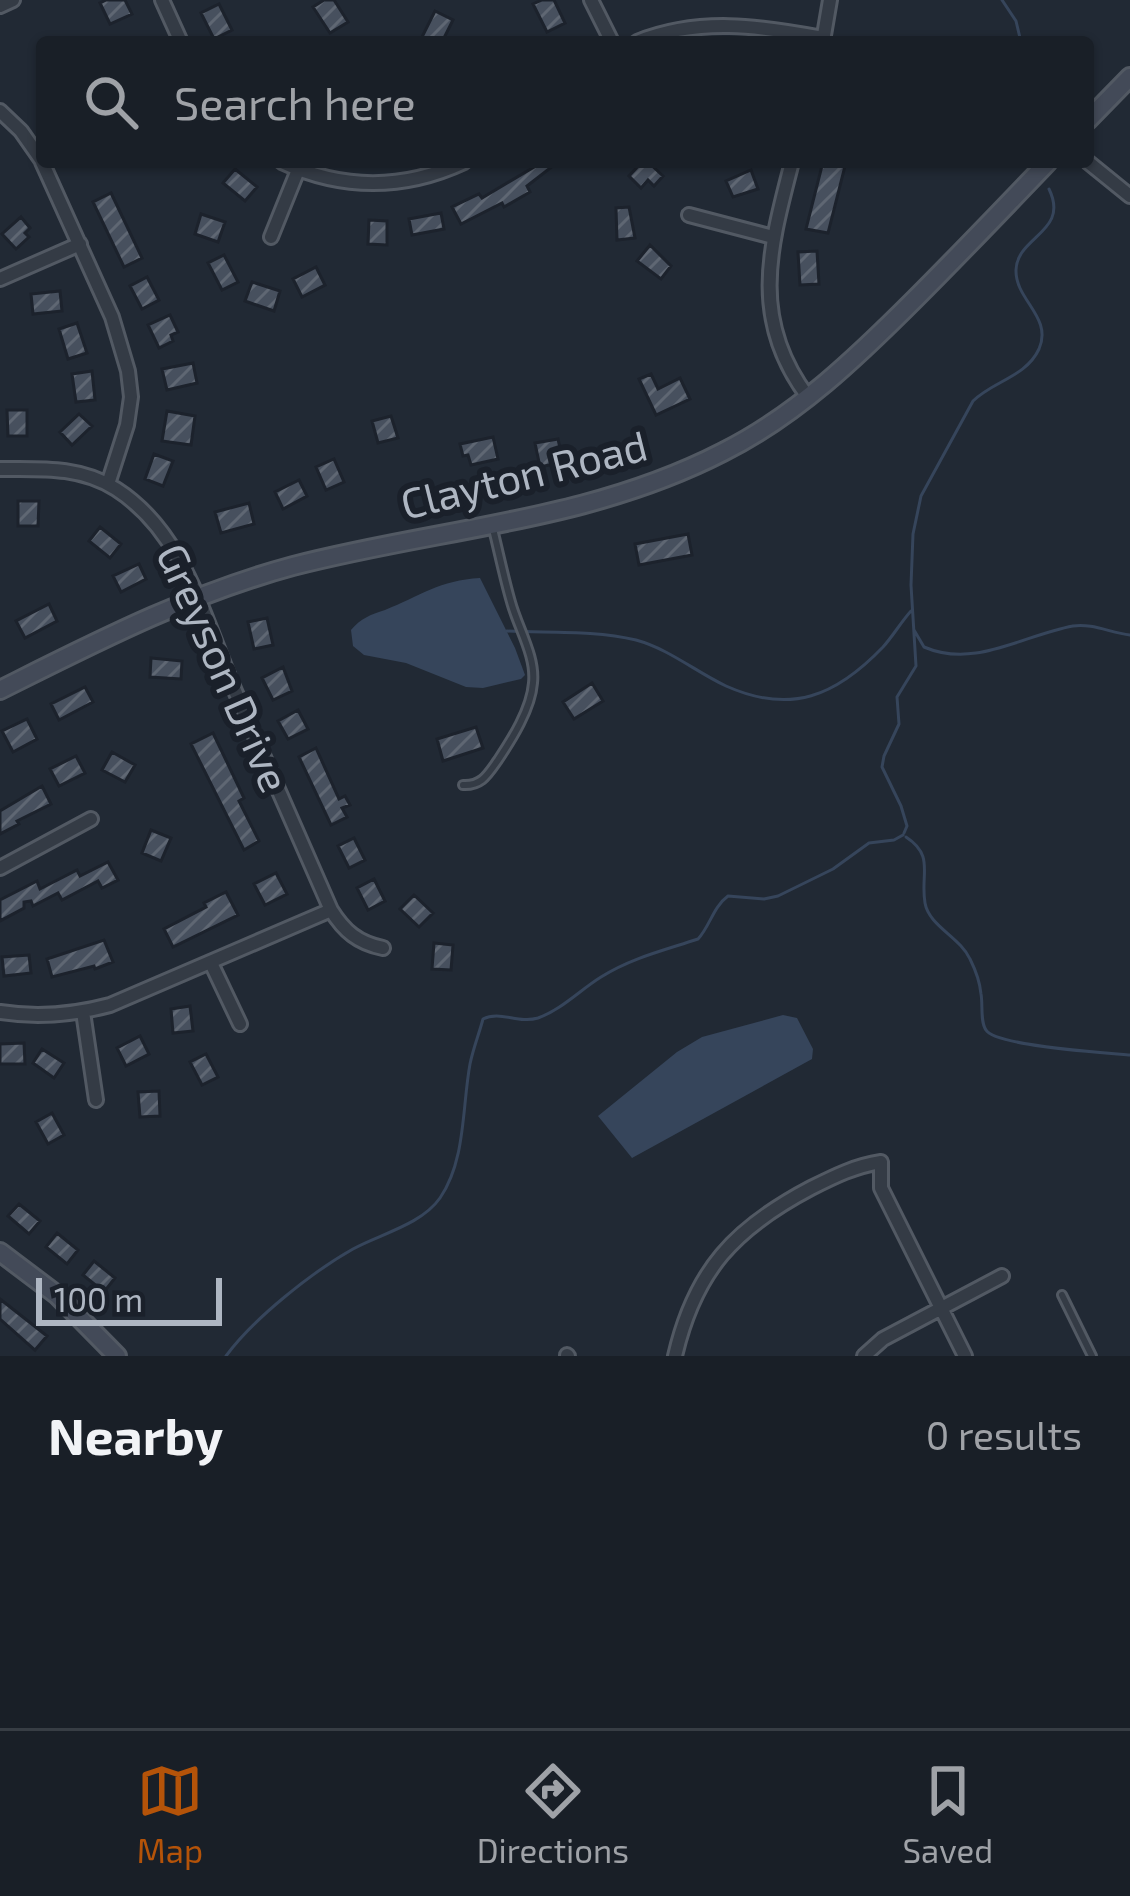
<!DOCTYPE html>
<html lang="en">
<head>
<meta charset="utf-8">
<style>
	:root { --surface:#191f27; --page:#262c33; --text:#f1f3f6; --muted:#9fa2a7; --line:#373d44; --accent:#b45309 }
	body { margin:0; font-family:"Exo 2",sans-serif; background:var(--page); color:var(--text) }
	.scale { position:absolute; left:36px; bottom:30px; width:186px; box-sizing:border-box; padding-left:12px; border:6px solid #aeb6c2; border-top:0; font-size:33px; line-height:42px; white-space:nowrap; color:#aeb6c2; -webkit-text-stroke:9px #1a202a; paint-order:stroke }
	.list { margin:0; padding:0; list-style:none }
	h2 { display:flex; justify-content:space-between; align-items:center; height:156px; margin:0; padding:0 48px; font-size:51px }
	h2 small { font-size:39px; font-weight:400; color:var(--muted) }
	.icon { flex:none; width:66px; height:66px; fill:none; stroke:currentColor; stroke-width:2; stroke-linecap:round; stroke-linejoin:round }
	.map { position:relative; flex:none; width:1130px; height:1356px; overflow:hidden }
	.search { position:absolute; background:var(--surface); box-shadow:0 3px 9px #0004; left:36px; right:36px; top:36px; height:132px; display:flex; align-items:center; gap:30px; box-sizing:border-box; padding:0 42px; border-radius:12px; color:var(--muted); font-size:45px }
	.sheet { height:372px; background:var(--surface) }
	nav { display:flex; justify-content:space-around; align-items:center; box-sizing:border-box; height:168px; border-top:3px solid var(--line); background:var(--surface); font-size:33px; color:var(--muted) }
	nav a { display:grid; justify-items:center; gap:6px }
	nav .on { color:var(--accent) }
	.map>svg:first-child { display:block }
	.water { fill:#36455b }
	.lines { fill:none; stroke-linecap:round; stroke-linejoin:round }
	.stream { stroke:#36455b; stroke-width:3 }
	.building { fill:url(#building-hatch); stroke:#1c222c; stroke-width:3 }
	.lane-casing { stroke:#525963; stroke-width:12 }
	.street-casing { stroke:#525963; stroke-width:18 }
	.secondary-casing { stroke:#525963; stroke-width:22 }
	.lane { stroke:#343b45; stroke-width:6 }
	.street { stroke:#343b45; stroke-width:12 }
	.secondary { stroke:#434a58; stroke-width:16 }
	.labels { text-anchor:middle; stroke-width:12; stroke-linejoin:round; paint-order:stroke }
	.street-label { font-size:42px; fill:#aeb6c2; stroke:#1a202a }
</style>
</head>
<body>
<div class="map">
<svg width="1130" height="1356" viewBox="0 0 1130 1356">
	<defs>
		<pattern id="building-hatch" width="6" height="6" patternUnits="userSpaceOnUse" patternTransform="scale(3)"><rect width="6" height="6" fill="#47505e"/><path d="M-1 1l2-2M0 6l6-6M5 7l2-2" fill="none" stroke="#5f6773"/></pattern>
	</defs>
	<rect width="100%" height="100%" fill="#212934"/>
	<path class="water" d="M 480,578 L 515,648 L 525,675 L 521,679 L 483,688 L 466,687 L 406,663 L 364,655 L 353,646 L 351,630 C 361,618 370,615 385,610 C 420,596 440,580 480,578 Z
		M 783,1015 L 797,1018 L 813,1049 L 812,1059 L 632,1158 L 598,1116 L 677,1052 L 702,1037 Z"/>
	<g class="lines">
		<path class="stream" d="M 1002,0 L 1016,21 L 1021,42
			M 914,630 L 924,647 C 975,669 1023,635 1073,626 C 1092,623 1111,633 1130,635
			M 507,631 C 549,633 595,630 636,640 C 669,649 696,672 726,686 C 791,715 836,696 883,647 C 893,636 901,622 911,611
			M 904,833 L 907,826 L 901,806 L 882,767 L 884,756 L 899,724 L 897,697 L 916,666 L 911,585 L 913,534 L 921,496 L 973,401 C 993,381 1026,377 1039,349 C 1053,317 1015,300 1016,270 C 1017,236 1070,232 1049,189
			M 906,837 C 935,856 920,874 925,903 C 929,926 960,937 970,959 C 975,969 980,983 981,994 C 983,1004 980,1022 986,1030 C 995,1046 1107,1053 1130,1055
			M 226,1356 C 253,1319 312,1272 353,1249 C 380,1234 421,1225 440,1198 C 466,1160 462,1107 470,1064 C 473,1049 479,1034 483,1019 C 500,1010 518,1024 538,1018 C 561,1010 580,990 601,977 C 631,958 665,950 698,939 C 710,926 713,907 728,896 L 764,899 L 778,896 L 833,869 L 869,843 L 894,840 L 903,835"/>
	</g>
	<path class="building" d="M 106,0 L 125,0 L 132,14 L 110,24 L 100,3 Z
		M 324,0 L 334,0 L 348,22 L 330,33 L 313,7 Z
		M 542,0 L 554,0 L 565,23 L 547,32 L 533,4 Z
		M 219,4 L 232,30 L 214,39 L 201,13 Z
		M 435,11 L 453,20 L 442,42 L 433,42 L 422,37 Z
		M 530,162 L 558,162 L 527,186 L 530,192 L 504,207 L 502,203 L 461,224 L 452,207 L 479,194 L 482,198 L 534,167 Z
		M 642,162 L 648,162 L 663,176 L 654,186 L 648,180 L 641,188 L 629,176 Z
		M 823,162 L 846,162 L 828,233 L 806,229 Z
		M 235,169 L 257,187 L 245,201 L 223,183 Z
		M 751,170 L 758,189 L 733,197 L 726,181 Z
		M 111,193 L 142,258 L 124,267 L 93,202 Z
		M 629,207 L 635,238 L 617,240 L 616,208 Z
		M 441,213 L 444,229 L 412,235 L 409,219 Z
		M 201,214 L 225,222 L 218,242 L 195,234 Z
		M 21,217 L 30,228 L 25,233 L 29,237 L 16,249 L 2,234 Z
		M 369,220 L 387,221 L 387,245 L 368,244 Z
		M 650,245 L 671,266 L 661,279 L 637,261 Z
		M 817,251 L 819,284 L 800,285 L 798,252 Z
		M 224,255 L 238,282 L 222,290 L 208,263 Z
		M 316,267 L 325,285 L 302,297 L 293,279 Z
		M 147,277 L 159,300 L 142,309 L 130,286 Z
		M 252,282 L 280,291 L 274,311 L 245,301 Z
		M 60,291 L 62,311 L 33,314 L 31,294 Z
		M 170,315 L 178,332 L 171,335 L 173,341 L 159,348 L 148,325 Z
		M 77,323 L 87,353 L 68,359 L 59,329 Z
		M 193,363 L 197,383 L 167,390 L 162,369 Z
		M 92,371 L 95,400 L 76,402 L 72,374 Z
		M 651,374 L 658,389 L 680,378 L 690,399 L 656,415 L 639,379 Z
		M 7,410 L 27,410 L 27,436 L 8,436 Z
		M 167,411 L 195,416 L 191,445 L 162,441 Z
		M 79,414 L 92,426 L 72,445 L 60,432 Z
		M 391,416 L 398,438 L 378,443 L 372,421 Z
		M 493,437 L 498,459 L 471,465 L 468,455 L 463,456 L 460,444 Z
		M 558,439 L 563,462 L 540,467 L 535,443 Z
		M 154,454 L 173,461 L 163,486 L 145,479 Z
		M 334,459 L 344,482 L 326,490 L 316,467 Z
		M 299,480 L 307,496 L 283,509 L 275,492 Z
		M 18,501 L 39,501 L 38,526 L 18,526 Z
		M 249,503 L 254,524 L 221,533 L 215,512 Z
		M 100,527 L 121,544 L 110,558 L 89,541 Z
		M 688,534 L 692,555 L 639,565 L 635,544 Z
		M 139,564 L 146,579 L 121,592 L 113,576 Z
		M 49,604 L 57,621 L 25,638 L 16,621 Z
		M 267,618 L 273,645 L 254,649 L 248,622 Z
		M 151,658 L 182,661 L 181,679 L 150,677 Z
		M 283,667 L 292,691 L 273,700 L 262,678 Z
		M 592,683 L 603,701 L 574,719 L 563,702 Z
		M 85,687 L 93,702 L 59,720 L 51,704 Z
		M 298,710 L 308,729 L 288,739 L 278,721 Z
		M 27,719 L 37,739 L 13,752 L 2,731 Z
		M 476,727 L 483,748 L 443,761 L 437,739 Z
		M 213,733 L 244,798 L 239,801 L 259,841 L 244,850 L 191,744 Z
		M 316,748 L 339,799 L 345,796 L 350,805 L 342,808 L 347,817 L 331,825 L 299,757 Z
		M 112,752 L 135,765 L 125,782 L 102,770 Z
		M 76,756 L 85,773 L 59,786 L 50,769 Z
		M 42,786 L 51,804 L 17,821 L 19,824 L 0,834 L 0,811 Z
		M 151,830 L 171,838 L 161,861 L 142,853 Z
		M 354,838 L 365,860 L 349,868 L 338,846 Z
		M 108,862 L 118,880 L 102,888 L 98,881 L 62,900 L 58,893 L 33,906 L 31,901 L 24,902 L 24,908 L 0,921 L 0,900 L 37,881 L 40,889 L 77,870 L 80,876 Z
		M 276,873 L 287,894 L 265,905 L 254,884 Z
		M 374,879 L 385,901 L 368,910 L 357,888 Z
		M 226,892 L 238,915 L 173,947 L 164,929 L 206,907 L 204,903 Z
		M 414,895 L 433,913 L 419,927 L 400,909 Z
		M 104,940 L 113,962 L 95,969 L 94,966 L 52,977 L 47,959 Z
		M 434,943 L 453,945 L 451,970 L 432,969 Z
		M 29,955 L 31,973 L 4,976 L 2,957 Z
		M 190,1006 L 193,1031 L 173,1033 L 171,1009 Z
		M 140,1036 L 149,1054 L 126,1066 L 117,1048 Z
		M 24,1043 L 25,1064 L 0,1064 L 0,1044 Z
		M 42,1049 L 64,1063 L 54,1078 L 33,1063 Z
		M 206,1054 L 218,1077 L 202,1085 L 190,1062 Z
		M 159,1091 L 160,1116 L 140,1117 L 138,1092 Z
		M 52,1113 L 64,1135 L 48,1144 L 36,1122 Z
		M 19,1204 L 40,1221 L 29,1234 L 8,1216 Z
		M 57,1233 L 78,1250 L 67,1264 L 46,1247 Z
		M 94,1261 L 115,1278 L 104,1292 L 83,1275 Z
		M 0,1299 L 47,1336 L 35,1350 L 0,1319 Z"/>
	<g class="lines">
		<defs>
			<path id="lane" d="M 463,785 C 482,786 488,774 498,760 C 512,739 531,709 533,683 C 536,656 518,628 511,602 C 504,578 499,553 493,529
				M 1062,1295 L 1092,1356"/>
			<path id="street" d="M 162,0 L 181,42
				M 591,0 L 612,42
				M 0,6 L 13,0
				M 823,41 L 830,0
				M 637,42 C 699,17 759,26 823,38
				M 0,111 L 21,131 L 42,161
				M 42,162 L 112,317 L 128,371 L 131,397 L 127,425 L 108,484
				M 282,162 C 342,190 404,190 464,162
				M 792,162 C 770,247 749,319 808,397
				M 1088,162 L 1130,196
				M 689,215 L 773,237
				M 271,237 L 298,170
				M 0,279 L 80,244
				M 0,469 C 40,469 80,466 116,489 C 185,533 204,620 235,691 C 267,764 299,837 331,910 C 344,931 358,943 383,948
				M 0,868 L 91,819
				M 211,963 L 240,1024
				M 0,1012 C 38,1018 73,1015 110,1005 L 331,910
				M 83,1012 L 96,1100
				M 567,1355 L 568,1356
				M 675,1356 C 695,1270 735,1228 811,1188 C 835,1176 855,1166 881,1162 L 881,1188 L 965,1356
				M 864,1356 L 883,1339 L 1002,1276"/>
			<path id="secondary" d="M 1088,120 L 1130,77
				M 0,690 C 96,642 189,594 293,566 C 439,528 587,522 723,452 C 797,415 857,357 915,299 C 960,254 1004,208 1048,162
				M 0,1252 L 57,1295 L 117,1356"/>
		</defs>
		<use href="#lane" class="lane-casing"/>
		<use href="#street" class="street-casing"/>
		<use href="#secondary" class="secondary-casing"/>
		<use href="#lane" class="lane"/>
		<use href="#street" class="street"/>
		<use href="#secondary" class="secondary"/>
	</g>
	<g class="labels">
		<g class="street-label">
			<text transform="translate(524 475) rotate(-14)" y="15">Clayton Road</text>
			<text transform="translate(223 668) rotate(66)" y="15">Greyson Drive</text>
		</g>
	</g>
</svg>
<div class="scale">100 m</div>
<div class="search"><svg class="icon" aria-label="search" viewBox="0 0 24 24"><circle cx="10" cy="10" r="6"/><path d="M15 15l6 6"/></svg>Search here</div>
</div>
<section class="sheet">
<h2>Nearby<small>0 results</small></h2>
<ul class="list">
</ul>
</section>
<nav>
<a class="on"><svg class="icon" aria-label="map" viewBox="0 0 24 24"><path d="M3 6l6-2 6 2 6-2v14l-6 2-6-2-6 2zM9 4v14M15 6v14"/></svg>Map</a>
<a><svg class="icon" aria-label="directions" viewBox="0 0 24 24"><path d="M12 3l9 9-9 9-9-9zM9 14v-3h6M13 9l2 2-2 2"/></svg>Directions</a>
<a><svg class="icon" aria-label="saved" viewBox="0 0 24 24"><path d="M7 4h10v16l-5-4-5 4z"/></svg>Saved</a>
</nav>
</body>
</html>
